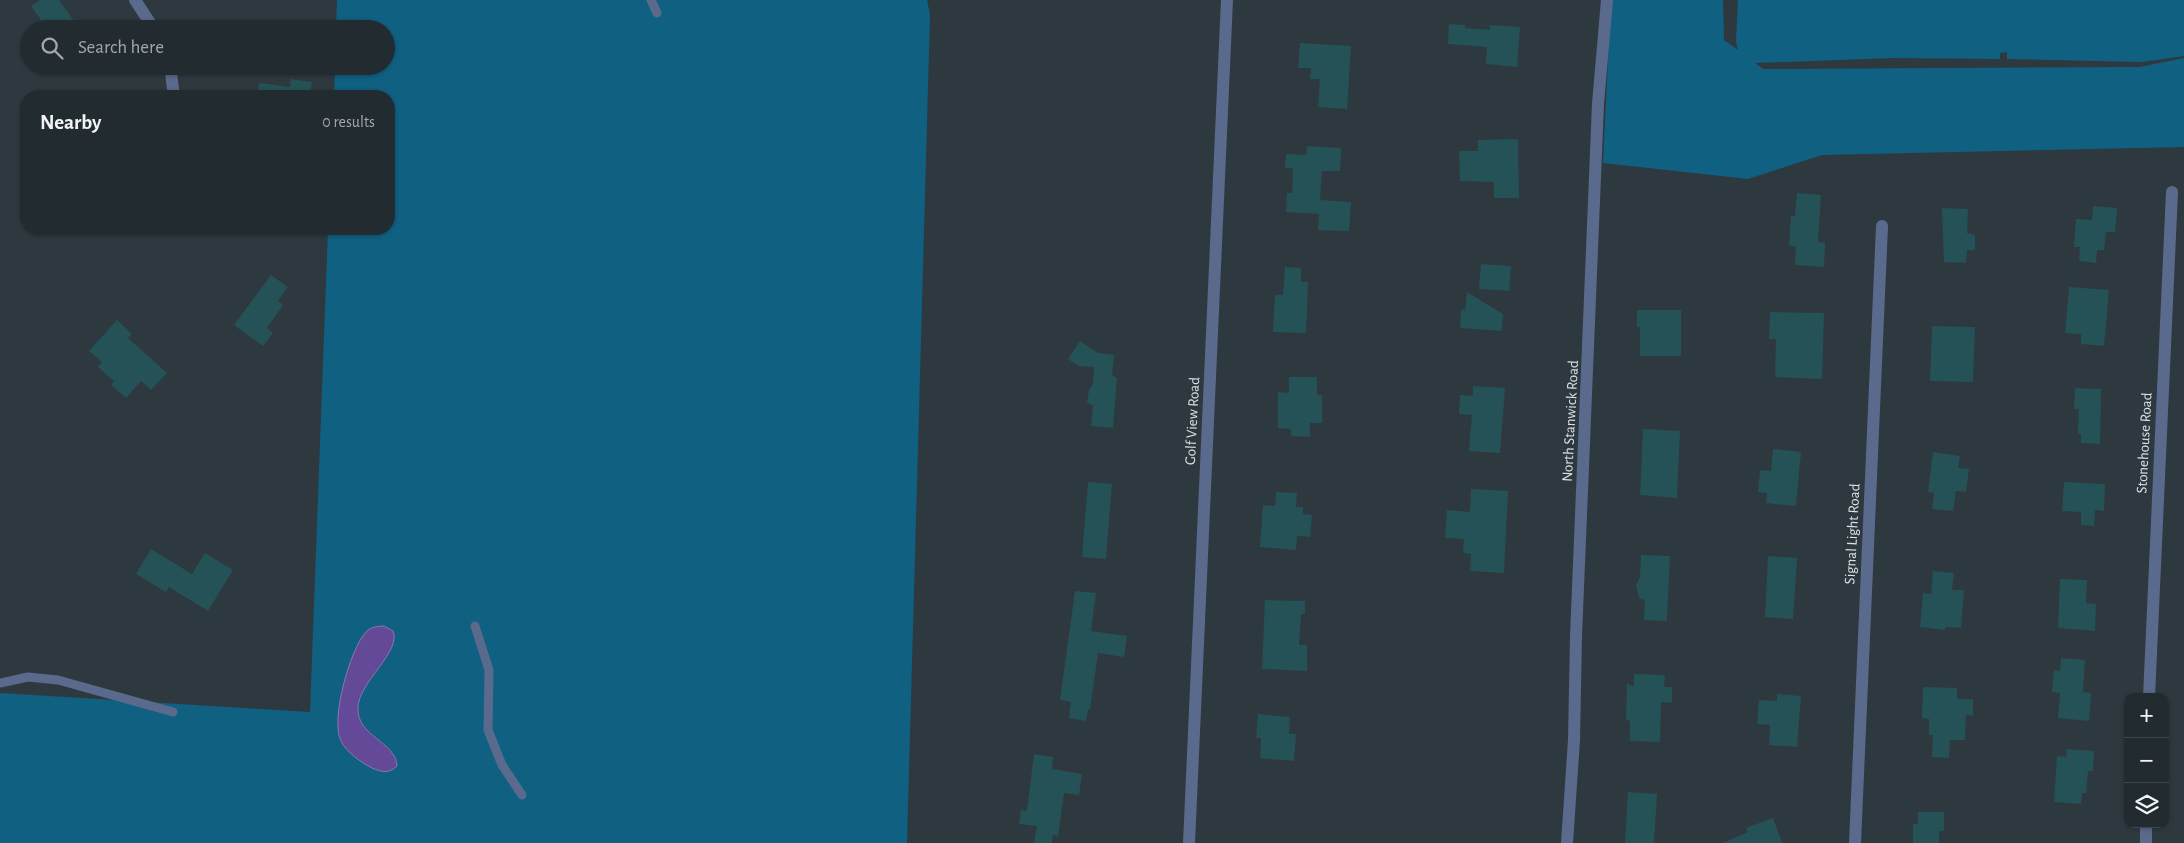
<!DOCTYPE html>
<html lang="en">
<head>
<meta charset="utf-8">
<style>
	:root { --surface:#222b2f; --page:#2e373b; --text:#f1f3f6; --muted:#a2a7aa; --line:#3f474b }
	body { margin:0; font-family:"Alegreya Sans",sans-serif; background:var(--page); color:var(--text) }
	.controls { position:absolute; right:15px; bottom:15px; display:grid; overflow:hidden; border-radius:10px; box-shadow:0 1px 4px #0004 }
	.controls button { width:45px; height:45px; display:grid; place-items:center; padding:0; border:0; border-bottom:1px solid var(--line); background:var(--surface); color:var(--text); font:25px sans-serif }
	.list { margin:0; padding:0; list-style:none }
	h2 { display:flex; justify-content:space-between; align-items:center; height:65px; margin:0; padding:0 20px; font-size:21px }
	h2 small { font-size:16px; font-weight:400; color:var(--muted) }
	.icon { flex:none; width:28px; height:28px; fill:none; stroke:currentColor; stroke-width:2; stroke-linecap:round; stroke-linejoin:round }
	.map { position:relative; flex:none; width:2184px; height:843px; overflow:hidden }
	.search { position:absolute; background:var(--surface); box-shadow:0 1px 4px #0004; left:20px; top:20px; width:375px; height:55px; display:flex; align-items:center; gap:12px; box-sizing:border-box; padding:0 18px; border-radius:28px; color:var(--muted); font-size:19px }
	.panel { position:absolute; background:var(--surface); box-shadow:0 1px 4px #0004; left:20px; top:90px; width:375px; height:145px; border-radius:20px }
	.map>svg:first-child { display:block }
	.green { fill:#106082 }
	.water { fill:#634998; stroke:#8777af }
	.building { fill:#245256 }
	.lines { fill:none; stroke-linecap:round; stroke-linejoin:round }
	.lane { stroke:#5a6a8c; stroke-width:9 }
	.street { stroke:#5a6a8c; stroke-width:12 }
	.labels { text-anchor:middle; stroke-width:4; stroke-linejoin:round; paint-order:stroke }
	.street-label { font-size:15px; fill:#dae1e5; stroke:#2e393f }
</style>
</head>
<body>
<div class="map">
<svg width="2184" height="843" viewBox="0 0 2184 843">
	<rect width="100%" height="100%" fill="#2e393f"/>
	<path class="green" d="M 337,0 L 927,0 L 930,15 L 907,843 L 0,843 L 0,693 L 310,712 L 328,229 L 389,229 L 389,96 L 334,96 L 335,66 L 386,66 L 386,29 L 336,29 Z
		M 1611,0 L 1723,0 L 1724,40 L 1738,50 L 1736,42 L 1738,0 L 2184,0 L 2184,56 L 2142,62 L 2007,59 L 2007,52 L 2000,53 L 2000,59 L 1892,58 L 1755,63 L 1763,69 L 2140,67 L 2184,58 L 2184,147 L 1822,155 L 1748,179 L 1603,163 Z"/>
	<path class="water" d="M 384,626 L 393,631 C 402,651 359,682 358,707 C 356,737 396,741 397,766 C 389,774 381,772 372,768 C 362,763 346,752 341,741 C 330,720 350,649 366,632 C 371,627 377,626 384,626 Z"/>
	<path class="building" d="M 40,0 L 59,0 L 80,29 L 29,29 L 41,20 L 31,6 Z
		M 1449,24 L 1465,25 L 1465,28 L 1490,30 L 1490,25 L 1520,27 L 1517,67 L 1486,64 L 1487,47 L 1448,44 Z
		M 1300,43 L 1351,46 L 1347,109 L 1318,107 L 1320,79 L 1310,79 L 1311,68 L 1298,68 Z
		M 291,79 L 312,82 L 310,96 L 257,96 L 259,83 L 290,87 Z
		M 1518,139 L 1519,198 L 1494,198 L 1494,182 L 1460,181 L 1459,151 L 1478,151 L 1478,140 Z
		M 1307,146 L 1341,148 L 1340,171 L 1322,171 L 1320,200 L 1351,202 L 1349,231 L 1318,230 L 1319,214 L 1286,212 L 1287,193 L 1292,193 L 1293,168 L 1285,168 L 1286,154 L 1306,155 Z
		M 1797,193 L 1821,195 L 1818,242 L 1825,243 L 1824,267 L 1795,265 L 1796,247 L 1789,245 L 1791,216 L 1795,216 Z
		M 2093,206 L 2117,208 L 2115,232 L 2106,232 L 2104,250 L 2097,250 L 2096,263 L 2079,261 L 2080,247 L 2074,247 L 2076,219 L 2092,220 Z
		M 1942,208 L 1968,209 L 1967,233 L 1975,235 L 1975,250 L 1967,250 L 1966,263 L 1944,262 Z
		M 1481,264 L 1511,266 L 1509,291 L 1479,289 Z
		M 1285,267 L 1301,268 L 1301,282 L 1308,282 L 1306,333 L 1273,332 L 1275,295 L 1283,295 Z
		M 271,275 L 288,287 L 278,301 L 283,305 L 267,328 L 273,333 L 263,346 L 234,325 Z
		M 2069,287 L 2109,290 L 2104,346 L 2081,344 L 2081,334 L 2065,333 Z
		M 1467,292 L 1503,314 L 1502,331 L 1460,328 L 1461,309 L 1465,311 Z
		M 1637,310 L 1681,310 L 1681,356 L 1640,356 L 1640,327 L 1637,327 Z
		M 1770,312 L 1824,313 L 1822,379 L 1775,377 L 1776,339 L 1769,339 Z
		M 117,320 L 132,334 L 128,338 L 167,373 L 151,390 L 141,381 L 126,398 L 111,385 L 114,381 L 98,367 L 102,362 L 89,351 Z
		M 1932,326 L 1975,327 L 1973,382 L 1930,381 Z
		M 1080,341 L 1098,353 L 1114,355 L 1112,375 L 1117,378 L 1113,428 L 1091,426 L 1093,406 L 1087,402 L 1089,390 L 1093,384 L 1094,367 L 1079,366 L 1068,359 Z
		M 1289,377 L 1317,377 L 1317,395 L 1322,395 L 1322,423 L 1310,423 L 1310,437 L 1291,436 L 1291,429 L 1278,428 L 1278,392 L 1289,393 Z
		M 1473,386 L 1505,388 L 1500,453 L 1469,451 L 1472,415 L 1459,414 L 1460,395 L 1473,396 Z
		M 2075,388 L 2101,389 L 2100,444 L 2081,443 L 2081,434 L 2078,434 L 2079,409 L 2074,409 Z
		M 1643,429 L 1680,431 L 1677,498 L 1640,495 Z
		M 1773,449 L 1801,452 L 1796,506 L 1766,503 L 1767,493 L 1758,492 L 1760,470 L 1771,471 Z
		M 1933,452 L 1960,456 L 1958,468 L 1969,469 L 1966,492 L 1956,491 L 1953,511 L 1932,509 L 1934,493 L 1928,492 Z
		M 1088,482 L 1112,484 L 1106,559 L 1082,557 Z
		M 2064,482 L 2105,484 L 2104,511 L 2095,510 L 2094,526 L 2081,525 L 2081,512 L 2062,511 Z
		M 1471,489 L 1508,491 L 1504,573 L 1470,571 L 1471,554 L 1463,553 L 1464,539 L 1445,538 L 1447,510 L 1470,512 Z
		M 1276,492 L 1297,493 L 1296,507 L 1303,507 L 1303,514 L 1312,515 L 1310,537 L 1297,536 L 1296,550 L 1260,547 L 1263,505 L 1275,506 Z
		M 151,549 L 192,574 L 205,553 L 233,570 L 208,611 L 169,587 L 166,592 L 136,574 Z
		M 1641,555 L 1670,556 L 1667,621 L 1644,620 L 1645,600 L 1639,598 L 1636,585 L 1640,577 Z
		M 1768,556 L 1797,558 L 1793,619 L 1765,617 Z
		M 1933,571 L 1954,573 L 1952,590 L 1964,590 L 1961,628 L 1946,627 L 1945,630 L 1920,627 L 1923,593 L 1931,594 Z
		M 2060,579 L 2087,580 L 2086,603 L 2096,604 L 2095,631 L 2058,628 Z
		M 1075,591 L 1096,593 L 1091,631 L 1127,636 L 1124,657 L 1098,653 L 1090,710 L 1088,709 L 1086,721 L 1069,718 L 1071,702 L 1060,700 Z
		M 1265,600 L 1305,601 L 1305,614 L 1301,614 L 1299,645 L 1307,645 L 1307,671 L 1262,669 Z
		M 2061,658 L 2085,660 L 2083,692 L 2091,693 L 2089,721 L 2058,718 L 2060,693 L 2052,692 L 2054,670 L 2060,671 Z
		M 1634,674 L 1665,675 L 1664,687 L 1672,687 L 1672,703 L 1661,702 L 1660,742 L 1630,741 L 1630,721 L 1626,720 L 1627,683 L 1634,687 Z
		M 1923,687 L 1957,688 L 1957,699 L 1973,699 L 1973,716 L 1966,715 L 1965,740 L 1950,740 L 1949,758 L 1932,757 L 1933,735 L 1929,735 L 1929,719 L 1922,718 Z
		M 1777,694 L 1801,696 L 1797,747 L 1769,745 L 1770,725 L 1757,724 L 1759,700 L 1777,701 Z
		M 1258,714 L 1290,717 L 1289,734 L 1296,734 L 1294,761 L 1260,758 L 1261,738 L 1256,738 Z
		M 2067,749 L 2094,751 L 2093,771 L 2088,771 L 2086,793 L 2082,793 L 2081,804 L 2054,802 L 2057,756 L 2066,757 Z
		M 1034,754 L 1053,757 L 1052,769 L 1082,774 L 1079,795 L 1064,793 L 1058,836 L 1053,835 L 1052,843 L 1034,843 L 1037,826 L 1019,824 L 1021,810 L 1027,811 Z
		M 1628,792 L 1657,794 L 1654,843 L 1625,843 Z
		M 1918,812 L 1944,812 L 1944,831 L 1939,831 L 1939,843 L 1913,843 L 1913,824 L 1918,824 Z
		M 1773,818 L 1782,843 L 1723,843 L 1748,832 L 1746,828 Z"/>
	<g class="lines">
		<path class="lane" d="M 651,0 L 657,13
			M 475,626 L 489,670 L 488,730 L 502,765 L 522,795
			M 0,683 L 28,677 L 58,680 L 173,712"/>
		<path class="street" d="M 135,0 L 154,29
			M 170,66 L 174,96
			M 2149,697 L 2172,192
			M 2146,824 L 2146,843
			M 1189,843 L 1227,0
			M 1567,843 L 1574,740 L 1576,636 L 1598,104 L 1607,0
			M 1855,843 L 1882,226"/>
	</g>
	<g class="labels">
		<g class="street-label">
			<text transform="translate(1192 421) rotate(-87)" y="5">Golf View Road</text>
			<text transform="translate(1570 421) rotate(-87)" y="5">North Stanwick Road</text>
			<text transform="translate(2144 443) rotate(-87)" y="5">Stonehouse Road</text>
			<text transform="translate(1852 534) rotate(-87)" y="5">Signal Light Road</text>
		</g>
	</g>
</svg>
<div class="controls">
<button>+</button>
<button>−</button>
<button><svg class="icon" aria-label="layers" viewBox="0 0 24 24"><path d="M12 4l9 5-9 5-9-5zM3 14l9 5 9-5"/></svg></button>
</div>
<div class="search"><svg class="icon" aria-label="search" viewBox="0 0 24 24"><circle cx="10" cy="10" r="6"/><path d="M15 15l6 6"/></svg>Search here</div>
<section class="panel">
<h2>Nearby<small>0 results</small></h2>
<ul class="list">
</ul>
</section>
</div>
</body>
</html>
